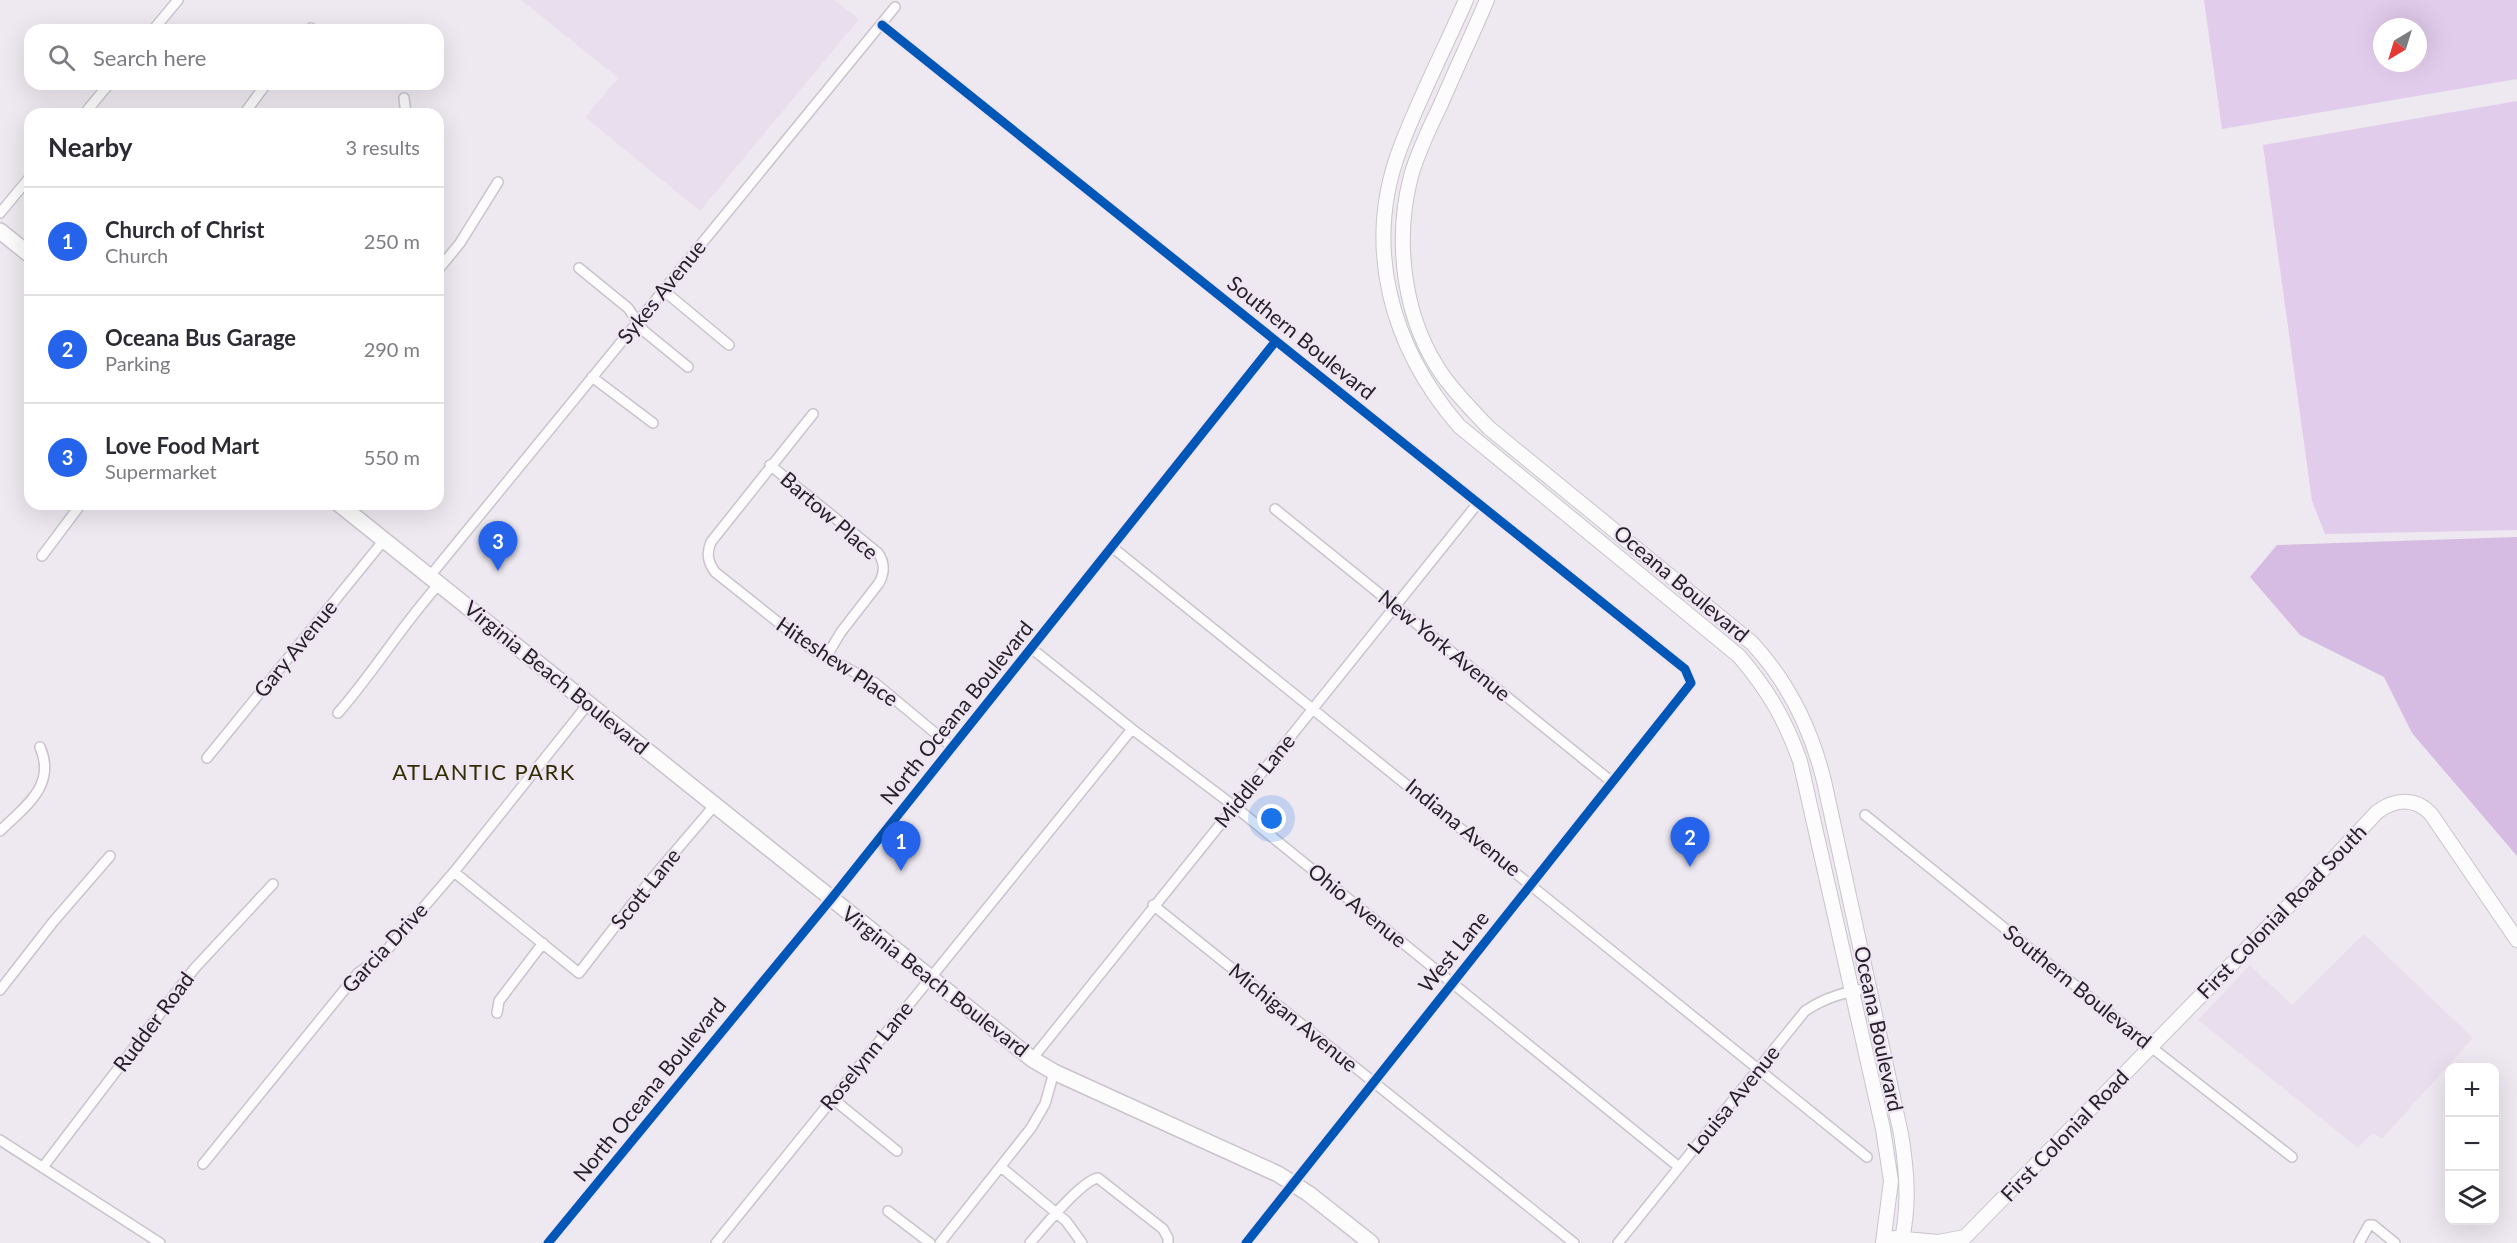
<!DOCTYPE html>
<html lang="en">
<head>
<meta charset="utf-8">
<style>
	:root { --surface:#fff; --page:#f2f2f3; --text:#2b2b33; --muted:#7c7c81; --line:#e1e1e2; --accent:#2563eb }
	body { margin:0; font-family:Lato,sans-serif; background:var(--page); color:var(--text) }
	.controls { position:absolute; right:18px; bottom:18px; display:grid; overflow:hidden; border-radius:12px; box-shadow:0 6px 24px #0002 }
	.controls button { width:54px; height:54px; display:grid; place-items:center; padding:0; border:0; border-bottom:2px solid var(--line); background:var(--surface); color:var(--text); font:30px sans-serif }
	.compass { position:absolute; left:2373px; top:18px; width:54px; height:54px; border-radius:50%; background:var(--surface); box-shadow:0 6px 24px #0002; rotate:218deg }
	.you { position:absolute; left:1272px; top:819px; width:21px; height:21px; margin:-15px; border:4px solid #fff; border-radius:50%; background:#1a73e8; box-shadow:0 0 0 9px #1a73e833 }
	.badge { display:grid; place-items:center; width:39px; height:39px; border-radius:50%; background:var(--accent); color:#fff; font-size:20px; font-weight:700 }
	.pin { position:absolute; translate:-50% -50px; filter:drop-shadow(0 2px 3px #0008) }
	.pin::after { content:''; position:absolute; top:32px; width:21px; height:18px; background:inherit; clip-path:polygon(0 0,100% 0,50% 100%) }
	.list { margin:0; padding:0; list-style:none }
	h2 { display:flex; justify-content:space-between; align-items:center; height:78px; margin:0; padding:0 24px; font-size:26px }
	h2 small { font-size:20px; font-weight:400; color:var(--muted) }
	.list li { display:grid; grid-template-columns:39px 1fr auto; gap:18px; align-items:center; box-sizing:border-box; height:108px; padding:0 24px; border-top:2px solid var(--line) }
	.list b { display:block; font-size:22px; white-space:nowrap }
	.list p { margin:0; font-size:20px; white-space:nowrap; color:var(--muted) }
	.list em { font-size:20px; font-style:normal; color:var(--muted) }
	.icon { flex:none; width:33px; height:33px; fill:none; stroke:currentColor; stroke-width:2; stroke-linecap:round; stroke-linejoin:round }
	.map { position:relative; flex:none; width:2517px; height:1243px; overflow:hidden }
	.search { position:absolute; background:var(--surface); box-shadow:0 6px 24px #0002; left:24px; top:24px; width:420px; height:66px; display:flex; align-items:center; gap:15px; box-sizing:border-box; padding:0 21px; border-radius:18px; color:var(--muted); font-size:22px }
	.panel { position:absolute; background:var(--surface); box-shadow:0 6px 24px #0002; left:24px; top:108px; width:420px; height:402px; border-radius:18px }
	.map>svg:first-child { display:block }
	.built { fill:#e9deee }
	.green { fill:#e2ccec; fill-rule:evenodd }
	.forest { fill:#d6bbe2 }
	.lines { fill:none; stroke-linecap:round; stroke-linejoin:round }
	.street-casing { stroke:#c9c4cb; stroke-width:12 }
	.secondary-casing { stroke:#c9c4cb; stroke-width:16 }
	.primary-casing { stroke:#c9c4cb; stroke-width:18 }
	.street { stroke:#fcfcfd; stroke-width:9 }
	.secondary { stroke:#fcfcfd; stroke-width:14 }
	.primary { stroke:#fcfcfd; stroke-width:15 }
	.cycleway-casing { stroke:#efe5f4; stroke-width:13 }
	.cycleway { stroke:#0057b8; stroke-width:9 }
	.labels { text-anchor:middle; stroke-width:4.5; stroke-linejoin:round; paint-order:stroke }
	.street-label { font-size:21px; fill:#262227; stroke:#efe5f4 }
	.neighbourhood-label { font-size:22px; letter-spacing:1.5px; fill:#312e02; stroke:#efe5f4 }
</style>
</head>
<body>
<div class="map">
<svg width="2517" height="1243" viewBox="0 0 2517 1243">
	<rect width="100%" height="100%" fill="#eee8f0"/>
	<path class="built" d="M 521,0 L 834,0 L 859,19 L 700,211 L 585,117 L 618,78 Z
		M 2364,934 L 2473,1038 L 2382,1139 L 2372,1133 L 2358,1148 L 2198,1020 L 2250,965 L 2292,1005 Z"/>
	<path class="green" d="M 2204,0 L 2517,0 L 2517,79 L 2222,129 ZM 2382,27 L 2418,27 L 2418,63 L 2382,63 Z
		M 2517,101 L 2517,530 L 2325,534 L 2312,501 L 2263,145 Z"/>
	<path class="forest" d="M 2517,537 L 2517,856 L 2412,733 L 2384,677 L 2300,635 L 2250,577 L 2277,545 Z"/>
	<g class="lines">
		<defs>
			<path id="street" d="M 882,25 L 1685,669 L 1691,683 L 1246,1243
				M 153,30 L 178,0
				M 310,30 L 311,28
				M 404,98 L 406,114
				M 84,114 L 109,84
				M 244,114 L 266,84
				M 0,213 L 30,177
				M 579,268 L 628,308 L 644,331 L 688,367
				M 438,270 L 460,243 L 498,182
				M 663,290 L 729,345
				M 592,377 L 653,423
				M 813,414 L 711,542 C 706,554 708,562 715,572 L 813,650 L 875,683 L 952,747
				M 770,465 L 878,553 C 885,563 885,572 879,583 L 841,632 L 826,657
				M 1275,509 L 1612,782
				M 1112,547 L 1867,1157
				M 42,556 L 81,504
				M 430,576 L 895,7
				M 1031,648 L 1132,729 L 1234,806 L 1679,1167
				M 338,713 C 374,672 402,625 439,584
				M 207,758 L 384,540
				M 1865,815 L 2151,1047 L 2292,1157
				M 0,831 C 24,807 57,786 40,747
				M 454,872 L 579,973 L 650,881 L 714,806
				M 1153,905 L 1574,1243
				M 0,990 L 53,922 L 110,856
				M 497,1013 L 499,1001 L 543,943
				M 1032,1059 L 1478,503
				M 833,1099 L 897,1151
				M 0,1140 L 160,1243
				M 203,1164 L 358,973 L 380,958 L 454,872 L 588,704
				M 43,1167 L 194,969 L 273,884
				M 1001,1167 L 1066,1221 L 1082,1243
				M 888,1211 L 930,1243
				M 548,1243 L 831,899 L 1275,342
				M 716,1243 L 1132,729
				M 940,1243 L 1031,1128 L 1045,1104 L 1054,1072
				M 1030,1243 C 1042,1229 1082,1180 1098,1178 L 1163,1229 L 1168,1238 L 1168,1243
				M 1618,1243 L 1805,1011 C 1826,997 1845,992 1870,988
				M 2359,1243 L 2369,1225 L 2373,1225 L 2395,1243"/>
			<path id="secondary" d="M 1466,0 C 1445,48 1420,96 1401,146 C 1362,246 1391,347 1459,426 L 1739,656 C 1768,690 1785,719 1800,761 L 1883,1129 L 1891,1181 L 1883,1243
				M 1487,0 C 1472,35 1456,69 1441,104 C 1430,127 1418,151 1411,176 C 1394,241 1403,320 1444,377 C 1457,395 1473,411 1489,428 L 1752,643 C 1789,683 1811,728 1824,781 L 1901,1134 C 1907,1170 1910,1207 1901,1243
				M 1894,1238 L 1938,1242 L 1965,1237 L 2308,886 L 2377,812 C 2395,799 2415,797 2431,814 L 2517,940"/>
			<path id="primary" d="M 0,231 L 30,255
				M 339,504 L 1032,1059 L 1054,1072 L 1278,1174 L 1309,1194 L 1371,1243"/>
		</defs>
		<use href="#street" class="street-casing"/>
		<use href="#secondary" class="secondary-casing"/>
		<use href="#primary" class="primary-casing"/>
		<use href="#street" class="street"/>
		<use href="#secondary" class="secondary"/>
		<use href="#primary" class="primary"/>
		<defs>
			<path id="cycleway" d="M 882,25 L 1685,669 L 1691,683 L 1246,1243
				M 548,1243 L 831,899 L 1275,342"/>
		</defs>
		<use href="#cycleway" class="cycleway-casing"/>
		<use href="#cycleway" class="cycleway"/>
	</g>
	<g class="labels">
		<g class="street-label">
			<text transform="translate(662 292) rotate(-51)" y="7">Sykes Avenue</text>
			<text transform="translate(1301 338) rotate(39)" y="7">Southern Boulevard</text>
			<text transform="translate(829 516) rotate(41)" y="7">Bartow Place</text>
			<text transform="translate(1681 584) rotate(40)" y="7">Oceana Boulevard</text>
			<text transform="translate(1444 646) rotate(39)" y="7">New York Avenue</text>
			<text transform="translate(296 649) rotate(-51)" y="7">Gary Avenue</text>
			<text transform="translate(837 662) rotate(34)" y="7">Hiteshew Place</text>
			<text transform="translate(556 678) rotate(39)" y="7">Virginia Beach Boulevard</text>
			<text transform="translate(957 713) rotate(-51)" y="7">North Oceana Boulevard</text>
			<text transform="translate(1255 781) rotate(-51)" y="7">Middle Lane</text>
			<text transform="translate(1463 828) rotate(39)" y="7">Indiana Avenue</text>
			<text transform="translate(646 889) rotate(-51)" y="7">Scott Lane</text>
			<text transform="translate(1357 906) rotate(39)" y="7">Ohio Avenue</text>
			<text transform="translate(2282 912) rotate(-46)" y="7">First Colonial Road South</text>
			<text transform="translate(385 948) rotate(-47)" y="7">Garcia Drive</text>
			<text transform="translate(1454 952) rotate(-51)" y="7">West Lane</text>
			<text transform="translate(935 982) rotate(38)" y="7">Virginia Beach Boulevard</text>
			<text transform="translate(2077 987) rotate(39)" y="7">Southern Boulevard</text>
			<text transform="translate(1293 1018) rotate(39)" y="7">Michigan Avenue</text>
			<text transform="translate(154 1022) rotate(-53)" y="7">Rudder Road</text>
			<text transform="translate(1878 1029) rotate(78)" y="7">Oceana Boulevard</text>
			<text transform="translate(867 1056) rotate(-51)" y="7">Roselynn Lane</text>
			<text transform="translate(650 1090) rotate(-51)" y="7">North Oceana Boulevard</text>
			<text transform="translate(1734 1100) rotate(-51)" y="7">Louisa Avenue</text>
			<text transform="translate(2065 1136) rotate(-46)" y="7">First Colonial Road</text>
		</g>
		<g class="neighbourhood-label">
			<text x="484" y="780">ATLANTIC PARK</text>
		</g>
	</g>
</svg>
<div class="controls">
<button>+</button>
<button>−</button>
<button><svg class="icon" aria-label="layers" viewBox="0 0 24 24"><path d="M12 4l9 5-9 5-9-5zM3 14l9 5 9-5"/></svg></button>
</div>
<svg class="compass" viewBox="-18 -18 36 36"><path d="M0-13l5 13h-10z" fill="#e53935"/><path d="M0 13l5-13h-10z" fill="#7c7c81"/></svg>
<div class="you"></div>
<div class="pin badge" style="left:901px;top:871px">1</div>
<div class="pin badge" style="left:1690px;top:867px">2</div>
<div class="pin badge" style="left:498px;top:571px">3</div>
<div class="search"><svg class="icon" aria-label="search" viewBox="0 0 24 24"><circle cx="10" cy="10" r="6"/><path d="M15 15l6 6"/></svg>Search here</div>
<section class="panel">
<h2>Nearby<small>3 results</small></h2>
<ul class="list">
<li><span class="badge">1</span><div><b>Church of Christ</b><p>Church</p></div><em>250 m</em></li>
<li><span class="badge">2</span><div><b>Oceana Bus Garage</b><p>Parking</p></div><em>290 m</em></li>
<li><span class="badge">3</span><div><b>Love Food Mart</b><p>Supermarket</p></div><em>550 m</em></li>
</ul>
</section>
</div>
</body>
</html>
